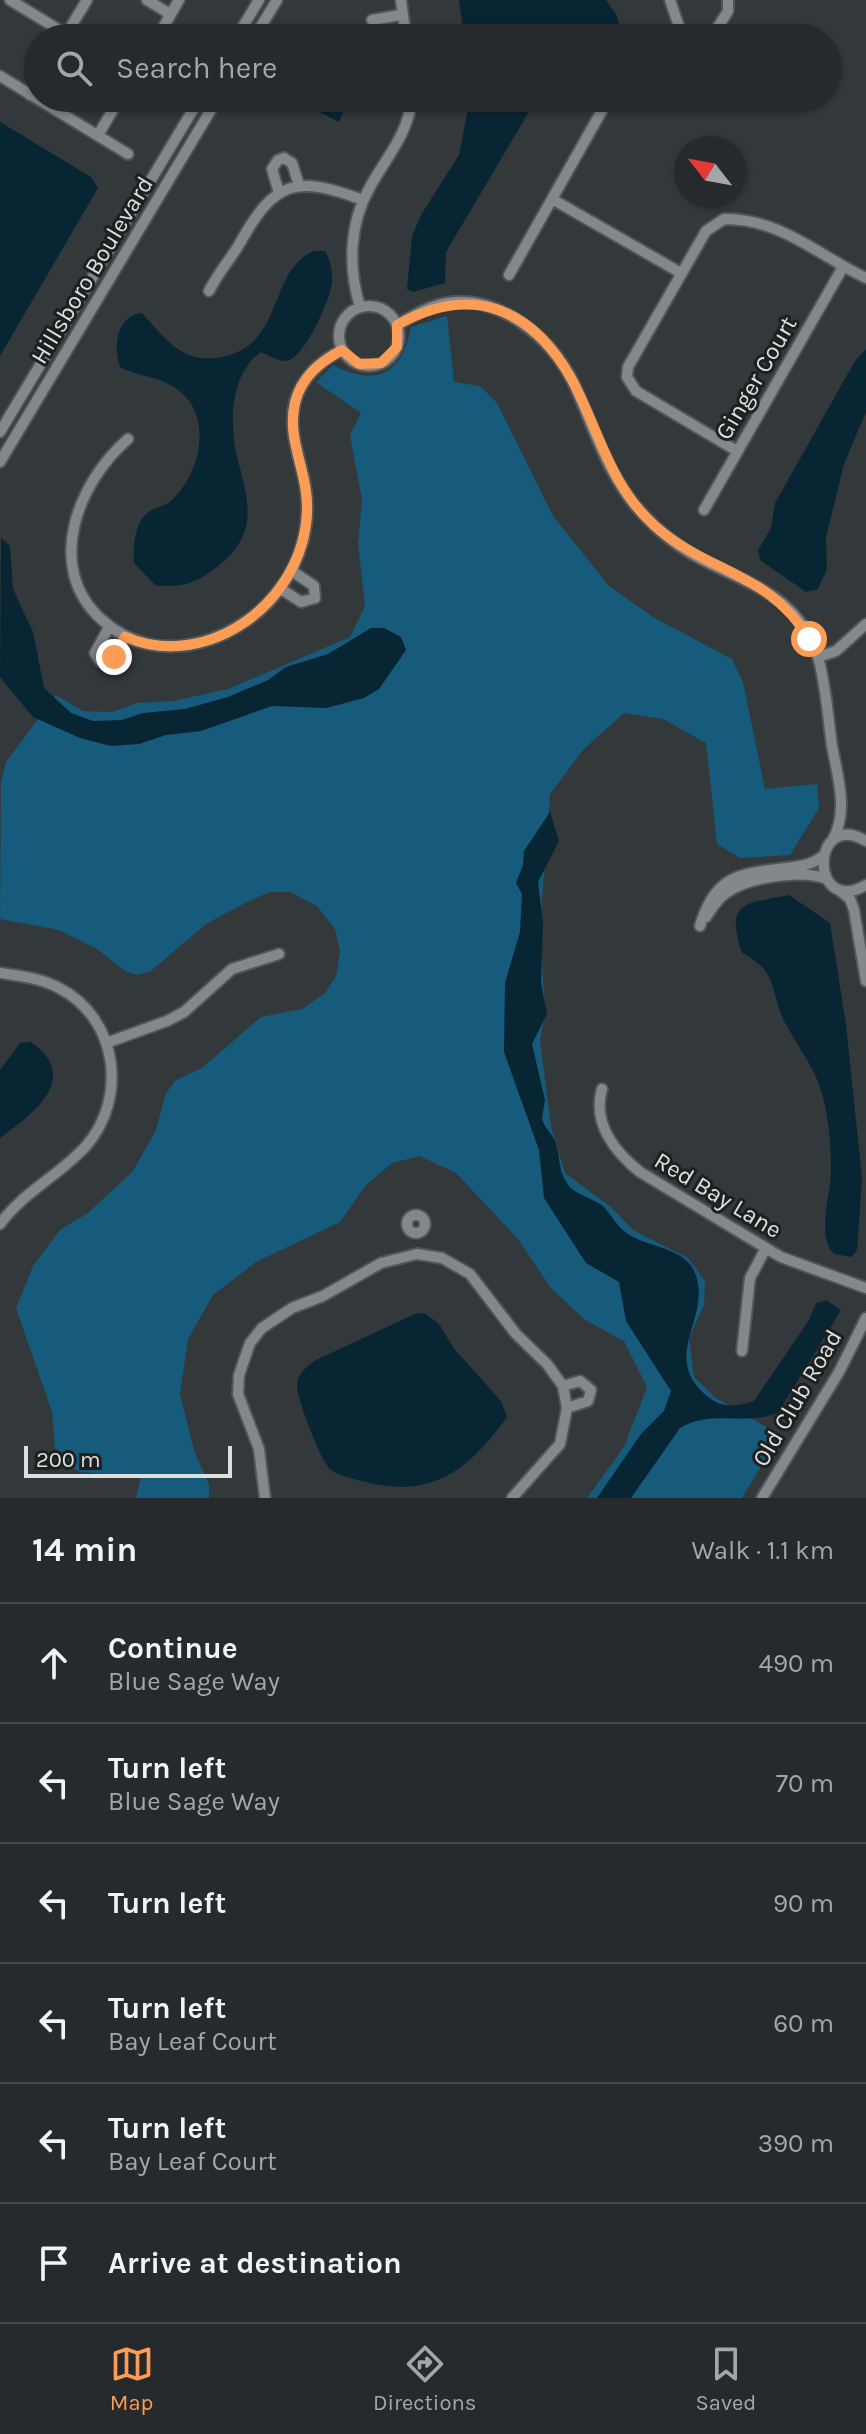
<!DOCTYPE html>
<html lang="en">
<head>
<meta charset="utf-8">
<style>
	:root { --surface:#262a2c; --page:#323638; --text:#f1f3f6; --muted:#a4a7a9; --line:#424648; --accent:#fd9d55 }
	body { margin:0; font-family:Karla,sans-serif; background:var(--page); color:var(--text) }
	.compass { position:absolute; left:674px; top:136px; width:72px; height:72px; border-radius:50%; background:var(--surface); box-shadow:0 2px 6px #0004; rotate:301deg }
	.scale { position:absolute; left:24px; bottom:20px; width:208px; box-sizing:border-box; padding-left:8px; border:4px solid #dde0e1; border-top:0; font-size:22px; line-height:28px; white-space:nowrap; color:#dde0e1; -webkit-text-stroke:6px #1d1f20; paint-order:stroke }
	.stop { position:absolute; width:24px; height:24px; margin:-18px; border:6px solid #fd9d55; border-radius:50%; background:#fff }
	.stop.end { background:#fd9d55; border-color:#fff; box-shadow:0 2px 8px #0008 }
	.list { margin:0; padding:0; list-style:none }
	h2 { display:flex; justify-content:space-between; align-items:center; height:104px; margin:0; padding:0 32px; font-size:34px }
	h2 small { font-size:26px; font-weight:400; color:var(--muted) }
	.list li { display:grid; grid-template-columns:52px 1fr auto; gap:24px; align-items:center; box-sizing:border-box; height:120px; padding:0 32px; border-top:2px solid var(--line) }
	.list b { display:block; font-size:30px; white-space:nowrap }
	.list p { margin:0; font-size:26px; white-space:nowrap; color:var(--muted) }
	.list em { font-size:26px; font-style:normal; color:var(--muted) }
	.icon { flex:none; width:44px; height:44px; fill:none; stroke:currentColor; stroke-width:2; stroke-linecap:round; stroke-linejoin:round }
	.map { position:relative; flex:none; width:866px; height:1498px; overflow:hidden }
	.search { position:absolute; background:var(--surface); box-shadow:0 2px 6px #0004; left:24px; right:24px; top:24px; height:88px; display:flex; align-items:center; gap:20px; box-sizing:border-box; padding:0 28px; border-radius:44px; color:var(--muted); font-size:30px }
	.sheet { height:824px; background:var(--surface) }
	nav { display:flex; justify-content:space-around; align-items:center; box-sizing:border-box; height:112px; border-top:2px solid var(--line); background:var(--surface); font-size:22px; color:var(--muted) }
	nav a { display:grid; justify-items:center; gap:4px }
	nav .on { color:var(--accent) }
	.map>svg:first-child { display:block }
	.green { fill:#165a7c }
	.water { fill:#082534 }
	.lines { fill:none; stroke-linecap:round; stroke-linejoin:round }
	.minor-casing { stroke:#515557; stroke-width:14 }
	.minor { stroke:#82888b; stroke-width:10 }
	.route { stroke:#fd9d55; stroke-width:10 }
	.labels { text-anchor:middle; stroke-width:6; stroke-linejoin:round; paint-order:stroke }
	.street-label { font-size:24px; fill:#dde0e1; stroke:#1d1f20 }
</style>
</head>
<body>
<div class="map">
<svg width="866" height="1498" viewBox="0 0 866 1498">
	<rect width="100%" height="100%" fill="#33383a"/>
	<path class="green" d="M 447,316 L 454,382 L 480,386 L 497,403 L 553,516 L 609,586 L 653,617 L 732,659 L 743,682 L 765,789 L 817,784 L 819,808 L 790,855 L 740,858 L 717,844 L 706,743 L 663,719 L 624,713 L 583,750 L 550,794 L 540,925 L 545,1013 L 540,1040 L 551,1127 L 565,1173 L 611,1207 L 633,1230 L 688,1258 L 705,1281 L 704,1305 L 689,1338 L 694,1377 L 716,1398 L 780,1435 L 742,1498 L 587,1498 L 624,1447 L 647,1387 L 624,1341 L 585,1320 L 551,1288 L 518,1239 L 456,1173 L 420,1156 L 392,1163 L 366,1185 L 340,1222 L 256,1262 L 213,1295 L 188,1339 L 180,1394 L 194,1450 L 209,1485 L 209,1498 L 136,1498 L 141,1477 L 79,1472 L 65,1462 L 55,1448 L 52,1412 L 16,1308 L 33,1266 L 60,1230 L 88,1213 L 133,1171 L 156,1130 L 166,1093 L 176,1080 L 202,1068 L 261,1017 L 302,1009 L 325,993 L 336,976 L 340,952 L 335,929 L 317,906 L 290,892 L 270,892 L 249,901 L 206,924 L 151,971 L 138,975 L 125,971 L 97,949 L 59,930 L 0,919 L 1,782 L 6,762 L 56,695 L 83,711 L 112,712 L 137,703 L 173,701 L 228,689 L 350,637 L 365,606 L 358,543 L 362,500 L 350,435 L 361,413 L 316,382 L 333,365 C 376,387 402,375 411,327 Z"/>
	<path class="water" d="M 459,0 L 606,0 L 616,14 L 624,38 L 464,38 Z
		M 266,98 L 349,98 L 339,122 L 302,103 Z
		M 470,98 L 537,98 L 446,252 L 445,283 L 413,292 L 407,289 L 412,236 L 421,215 L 459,155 Z
		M 0,122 L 91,177 L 98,188 L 0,356 Z
		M 314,251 L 325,251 C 331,261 334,278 331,288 C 328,304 302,362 285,361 C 278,361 268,355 261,352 C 229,375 229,426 238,461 C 250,505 258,535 217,567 C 195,584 182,588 155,585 L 134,563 C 133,549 134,527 145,515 C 151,508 164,507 172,500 C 202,472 215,410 172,386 C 156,376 136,376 120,367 C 113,347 116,316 142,313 C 166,339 182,365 222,357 C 285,345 267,271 314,251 Z
		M 866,349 L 866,412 L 844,464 L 826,537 L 827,569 L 818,589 L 806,592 L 760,560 L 758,550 L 771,528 L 775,503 L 855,361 Z
		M 1,538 L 10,546 L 13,589 L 33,632 L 44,688 L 71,713 L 93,721 L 122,720 L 143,713 L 185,709 L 228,697 L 268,680 L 286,667 L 328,654 L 371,628 L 384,628 L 401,637 L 406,650 L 379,689 L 364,698 L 326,708 L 272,706 L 201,731 L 166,735 L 139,744 L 111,746 L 80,738 L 33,717 L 0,677 Z
		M 550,812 L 559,841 L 538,882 L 543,923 L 541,983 L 547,1014 L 532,1044 L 545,1100 L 542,1118 C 544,1128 550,1131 554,1139 C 562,1157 556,1173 572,1189 C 582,1197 595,1199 604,1207 C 612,1216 618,1228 628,1234 C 649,1248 685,1247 695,1273 C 713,1318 658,1356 708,1397 C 721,1408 738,1407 754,1401 L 809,1320 L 816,1303 L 826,1300 L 841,1310 L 778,1413 C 745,1426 711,1409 680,1428 L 631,1498 L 597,1498 L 641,1434 L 664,1411 L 671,1391 L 626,1321 L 619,1282 L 586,1263 L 544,1198 L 539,1150 L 504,1052 L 505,983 L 520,932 L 522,894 L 516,883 L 523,865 L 524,851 Z
		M 789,895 L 830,923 L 846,1025 L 862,1178 L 857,1250 L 852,1257 L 834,1254 C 816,1237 831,1194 831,1171 C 831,1139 828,1098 812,1069 C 803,1051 790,1035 782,1016 C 770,984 775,970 742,953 C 724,899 747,904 789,895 Z
		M 31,1042 C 82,1078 33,1114 0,1138 L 0,1070 L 20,1043 Z
		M 417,1313 L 426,1314 L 439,1324 L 455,1350 L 501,1401 L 507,1417 C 471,1467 435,1498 370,1483 C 358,1480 340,1477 330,1469 C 321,1461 296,1397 297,1385 C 298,1373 306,1368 314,1361 Z"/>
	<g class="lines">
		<defs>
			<path id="minor" d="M 10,0 L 66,34
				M 147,0 L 170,14
				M 401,0 L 406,38
				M 670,0 L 683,38
				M 372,20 L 401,15
				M 64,38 L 87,0
				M 157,38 L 179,0
				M 236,38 L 259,0
				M 254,38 L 277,0
				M 711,38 L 728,11 L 728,0
				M 0,76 L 128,154
				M 30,95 L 38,81
				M 98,135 L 120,98
				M 279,193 L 272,169 L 278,160 L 284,158 L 292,163 L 299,185
				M 552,199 L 681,273
				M 509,275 L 604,107
				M 209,291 C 218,273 230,260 240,243 C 275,180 296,175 363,200
				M339 336a30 30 0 1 1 60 0a30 30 0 1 1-60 0Z
				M 360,307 C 348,267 349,224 370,187 C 387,156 408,135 412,98
				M 397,325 C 413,316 429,306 447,303 C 499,294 551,338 573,382 C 594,427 606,473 640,511 C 657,530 678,547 701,559 C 751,585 798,596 818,657 C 826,685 828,718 832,746 C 838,778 849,812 832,841
				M 0,432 L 200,98
				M 128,439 C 78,482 44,567 101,619 C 129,645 165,652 202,642 C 268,624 315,560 306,491 C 302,460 287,434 295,402 C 302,377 320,361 342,350
				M 737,451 L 636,391 L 627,377 L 628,367 L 706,231 L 724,219 C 782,219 817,255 866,278
				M 0,462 L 218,98
				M 704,510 L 843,267
				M 281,589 L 301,602 L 315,598 L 314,586 L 292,571
				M 109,627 L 95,653 L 100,661 L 111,661 L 125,637
				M 818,657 L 836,651 L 866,624
				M 866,841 C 810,808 809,918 866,885
				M 839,890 L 850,899 L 854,910 L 866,981
				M 706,917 C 712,908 717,899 726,893 C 749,877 801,869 827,879
				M 700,926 C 716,871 744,874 793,867 C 805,865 813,864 823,856
				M 0,973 C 21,976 40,978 59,988 C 118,1018 128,1098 86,1146 C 60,1175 23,1192 0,1224
				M 106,1043 L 167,1021 L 184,1012 L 232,969 L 279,954
				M 602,1089 C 592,1123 615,1152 640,1172 L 781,1257 L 866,1288
				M407 1224a9 9 0 1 1 18 0a9 9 0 1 1-18 0Z
				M 742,1351 L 750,1278 L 766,1248
				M 563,1386 L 580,1381 L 591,1390 L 588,1401 L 567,1408
				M 265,1498 L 259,1449 L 238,1394 L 239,1375 L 250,1343 L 262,1328 L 292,1308 L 323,1296 L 381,1263 L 417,1254 L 442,1258 L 470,1274 L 516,1334 L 547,1364 L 563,1386 L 567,1408 L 560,1444 L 512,1498
				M 762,1498 L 839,1372 L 866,1318"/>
		</defs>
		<use href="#minor" class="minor-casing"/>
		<use href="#minor" class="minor"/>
	</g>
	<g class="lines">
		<path class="route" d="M 114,657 L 125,637 C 210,672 303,601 307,512 C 309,474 286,440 295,403 C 301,377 320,362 342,350 L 359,364 L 381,363 L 397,347 L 397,325 C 470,284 530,306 571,378 C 599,429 609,485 655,526 C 709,574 770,572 809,639"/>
	</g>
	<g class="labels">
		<g class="street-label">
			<text transform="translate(92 270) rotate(-59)" y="8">Hillsboro Boulevard</text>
			<text transform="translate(756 378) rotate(-60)" y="8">Ginger Court</text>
			<text transform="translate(718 1195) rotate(31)" y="8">Red Bay Lane</text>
			<text transform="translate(797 1398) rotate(-60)" y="8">Old Club Road</text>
		</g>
	</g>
</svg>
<svg class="compass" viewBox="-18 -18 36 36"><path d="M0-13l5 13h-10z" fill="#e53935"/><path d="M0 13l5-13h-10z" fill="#a4a7a9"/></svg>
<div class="scale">200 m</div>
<div class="stop" style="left:809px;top:639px"></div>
<div class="stop end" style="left:114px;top:657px"></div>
<div class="search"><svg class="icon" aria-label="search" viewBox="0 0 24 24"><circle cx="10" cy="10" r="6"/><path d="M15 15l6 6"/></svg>Search here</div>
</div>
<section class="sheet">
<h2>14 min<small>Walk · 1.1 km</small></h2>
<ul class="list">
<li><svg class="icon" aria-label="ahead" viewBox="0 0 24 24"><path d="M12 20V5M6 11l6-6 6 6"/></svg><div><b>Continue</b><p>Blue Sage Way</p></div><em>490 m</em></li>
<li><svg class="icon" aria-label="left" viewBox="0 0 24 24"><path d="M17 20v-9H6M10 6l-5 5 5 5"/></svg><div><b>Turn left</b><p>Blue Sage Way</p></div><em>70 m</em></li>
<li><svg class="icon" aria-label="left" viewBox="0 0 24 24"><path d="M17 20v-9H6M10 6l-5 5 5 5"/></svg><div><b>Turn left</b></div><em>90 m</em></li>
<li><svg class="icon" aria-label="left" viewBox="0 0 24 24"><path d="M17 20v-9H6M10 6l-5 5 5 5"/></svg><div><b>Turn left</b><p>Bay Leaf Court</p></div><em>60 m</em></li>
<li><svg class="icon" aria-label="left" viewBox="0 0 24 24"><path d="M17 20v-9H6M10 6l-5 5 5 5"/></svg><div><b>Turn left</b><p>Bay Leaf Court</p></div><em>390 m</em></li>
<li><svg class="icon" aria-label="arrive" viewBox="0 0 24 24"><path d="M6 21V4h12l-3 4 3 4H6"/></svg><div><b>Arrive at destination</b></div></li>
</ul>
</section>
<nav>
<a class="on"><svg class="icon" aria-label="map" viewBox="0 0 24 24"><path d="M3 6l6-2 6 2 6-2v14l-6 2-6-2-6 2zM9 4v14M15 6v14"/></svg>Map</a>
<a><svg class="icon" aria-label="directions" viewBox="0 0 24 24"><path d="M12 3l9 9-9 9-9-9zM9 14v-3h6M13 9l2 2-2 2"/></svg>Directions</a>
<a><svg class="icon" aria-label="saved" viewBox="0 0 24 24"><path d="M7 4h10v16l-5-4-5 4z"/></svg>Saved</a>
</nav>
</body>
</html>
